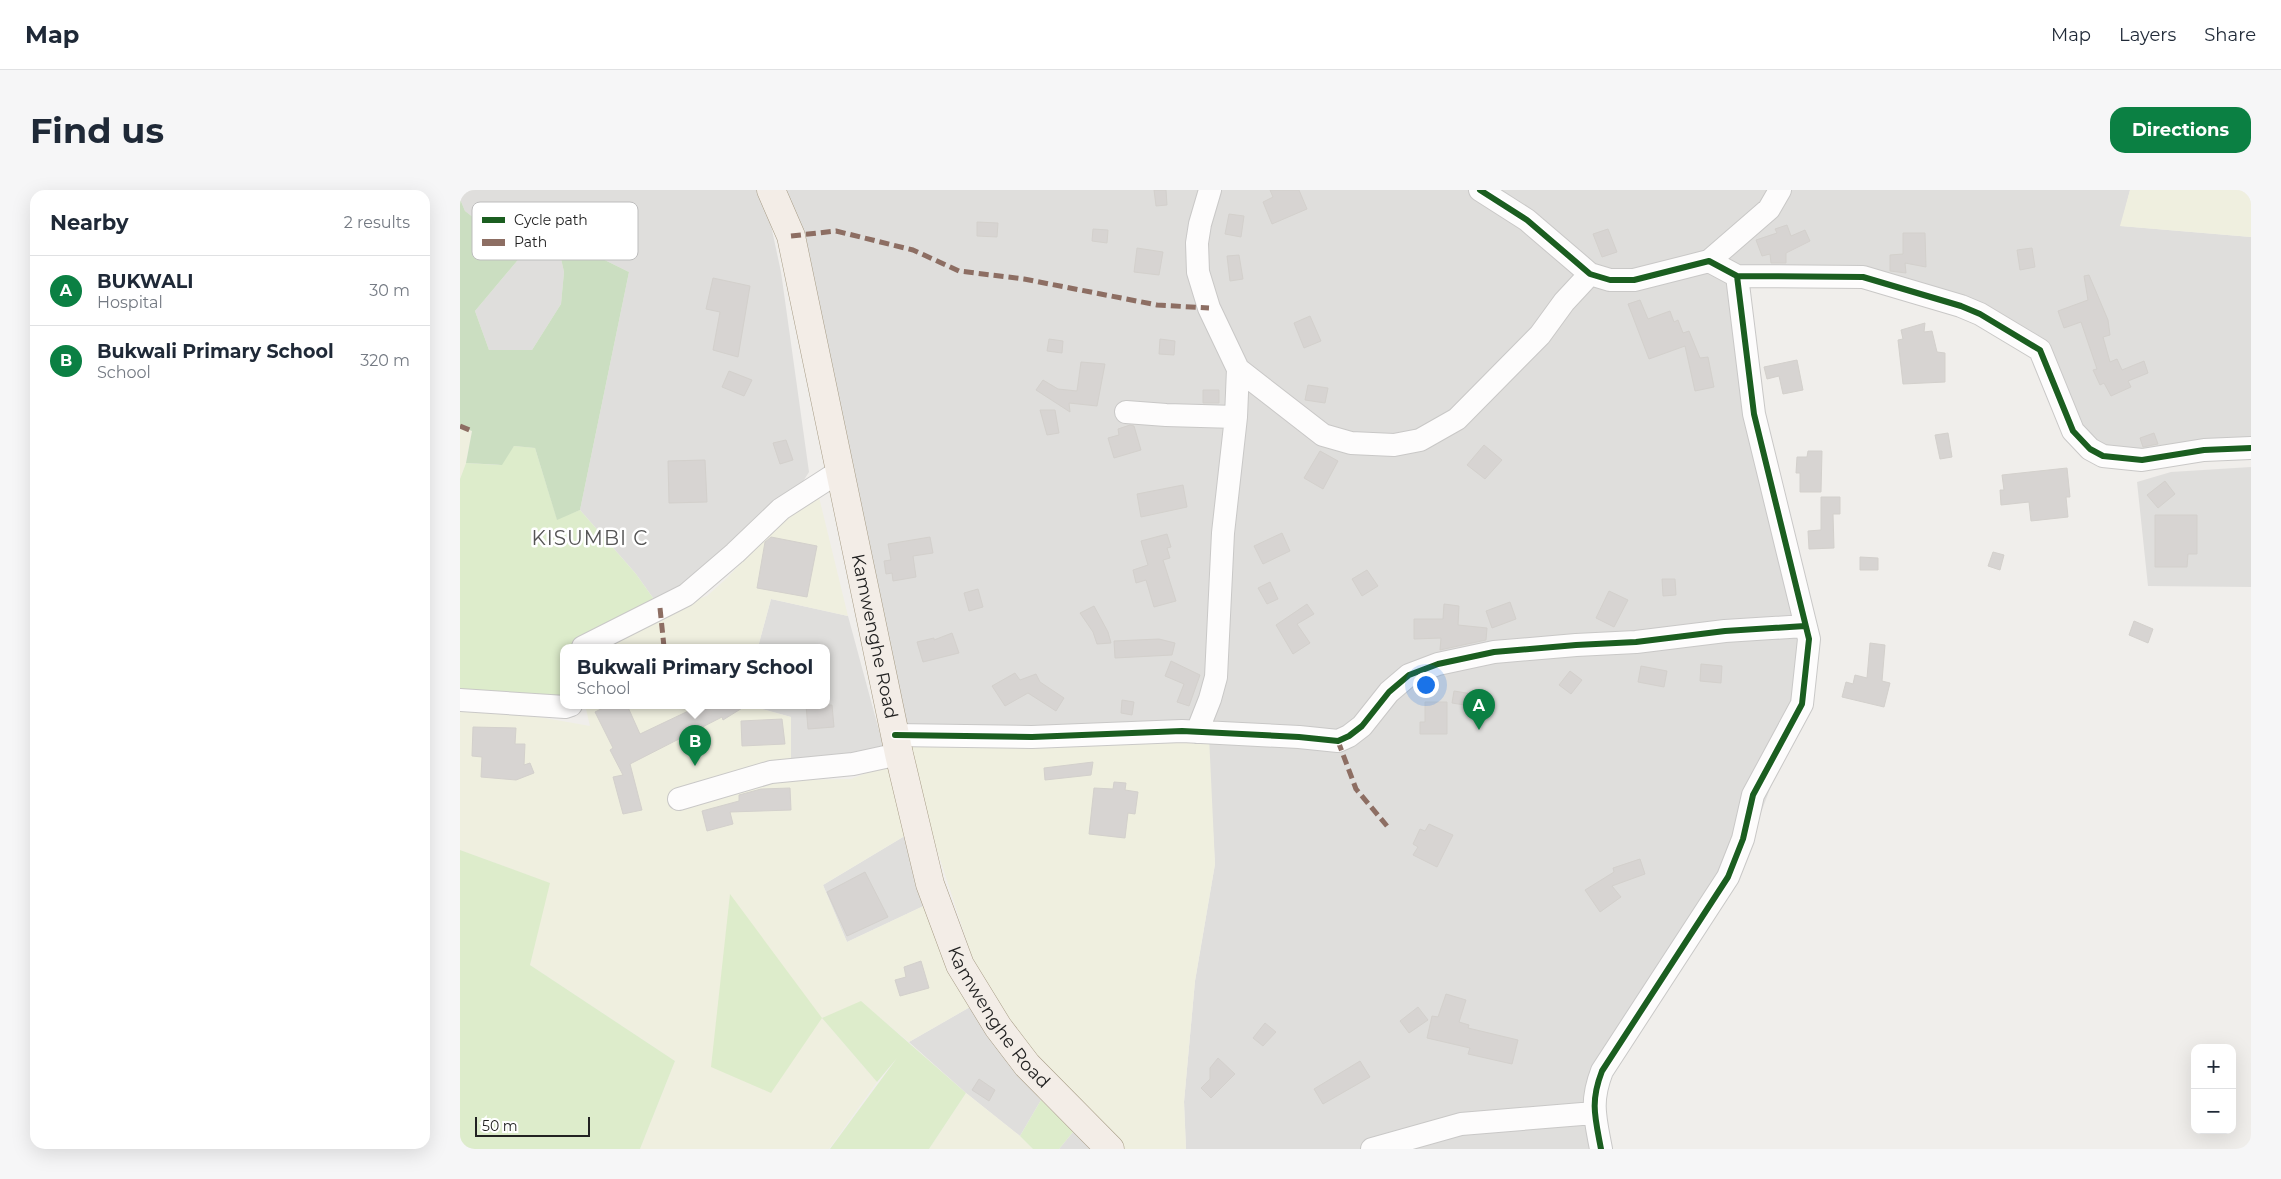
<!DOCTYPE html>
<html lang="en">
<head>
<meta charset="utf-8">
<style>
	:root { --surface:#fff; --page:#f6f6f7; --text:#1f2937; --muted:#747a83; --line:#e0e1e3; --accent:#0b8043 }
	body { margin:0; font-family:Montserrat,sans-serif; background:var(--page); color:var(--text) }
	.controls { position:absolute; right:15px; bottom:15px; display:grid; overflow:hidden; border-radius:10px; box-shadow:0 5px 20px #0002 }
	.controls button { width:45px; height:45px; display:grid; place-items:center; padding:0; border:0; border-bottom:1px solid var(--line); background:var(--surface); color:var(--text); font:25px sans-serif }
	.scale { position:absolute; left:15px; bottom:12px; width:115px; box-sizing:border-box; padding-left:5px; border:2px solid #222; border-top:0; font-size:14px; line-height:18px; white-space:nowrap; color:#222; -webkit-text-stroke:4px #fff; paint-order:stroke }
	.you { position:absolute; left:965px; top:494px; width:18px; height:18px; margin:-12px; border:4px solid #fff; border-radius:50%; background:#1a73e8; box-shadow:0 0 0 8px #1a73e833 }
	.badge { display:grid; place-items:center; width:32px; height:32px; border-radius:50%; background:var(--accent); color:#fff; font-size:16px; font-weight:700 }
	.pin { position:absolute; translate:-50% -41px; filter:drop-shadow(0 1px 2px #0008) }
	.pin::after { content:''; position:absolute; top:26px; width:18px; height:15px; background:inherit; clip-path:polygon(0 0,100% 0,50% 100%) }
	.popup { position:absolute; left:100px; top:454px; width:270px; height:65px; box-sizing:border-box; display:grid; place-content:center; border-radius:10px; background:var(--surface); filter:drop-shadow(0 1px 4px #0005); font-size:16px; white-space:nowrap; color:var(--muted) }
	.popup b { font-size:19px; color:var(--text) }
	.popup::after { content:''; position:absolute; left:50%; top:100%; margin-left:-10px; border:10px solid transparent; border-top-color:var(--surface) }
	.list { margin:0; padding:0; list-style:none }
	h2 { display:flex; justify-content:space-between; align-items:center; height:65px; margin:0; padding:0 20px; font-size:21px }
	h2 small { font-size:16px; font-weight:400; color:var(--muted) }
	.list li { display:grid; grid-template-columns:32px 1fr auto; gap:15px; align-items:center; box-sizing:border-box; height:70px; padding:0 20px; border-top:1px solid var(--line) }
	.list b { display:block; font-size:19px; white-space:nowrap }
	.list p { margin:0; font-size:16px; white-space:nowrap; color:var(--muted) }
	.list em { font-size:16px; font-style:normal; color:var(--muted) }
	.map { position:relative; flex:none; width:1791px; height:959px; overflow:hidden; border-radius:15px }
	header { display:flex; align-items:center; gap:30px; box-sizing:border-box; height:70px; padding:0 25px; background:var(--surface); border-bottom:1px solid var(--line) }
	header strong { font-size:24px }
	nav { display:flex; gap:28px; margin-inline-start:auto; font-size:18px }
	.intro { display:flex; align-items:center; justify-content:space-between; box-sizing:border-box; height:120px; padding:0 30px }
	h1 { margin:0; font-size:35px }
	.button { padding:12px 22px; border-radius:15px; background:var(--accent); color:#fff; font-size:18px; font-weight:700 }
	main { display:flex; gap:30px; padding:0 30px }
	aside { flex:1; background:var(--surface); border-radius:15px; box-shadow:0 5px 20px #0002 }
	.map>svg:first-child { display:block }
	.residential { fill:#dfdedc }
	.farmland { fill:#efefdf }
	.grass { fill:#ddeccb }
	.forest { fill:#cbdec1 }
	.building { fill:#d7d4d2; stroke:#d3d0cc }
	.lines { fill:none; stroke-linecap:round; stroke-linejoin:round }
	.minor-casing { stroke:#c9c8c7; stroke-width:24 }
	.major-casing { stroke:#a79c86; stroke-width:29 }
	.minor { stroke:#fdfcfc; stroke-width:22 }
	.major { stroke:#f3ede7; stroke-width:28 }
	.quiet { stroke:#8d6e63; stroke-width:5; stroke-dasharray:10 5; stroke-linecap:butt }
	.cycleway-casing { stroke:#fff; stroke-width:9 }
	.cycleway { stroke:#1b5e20; stroke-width:6 }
	.labels { text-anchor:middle; stroke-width:5; stroke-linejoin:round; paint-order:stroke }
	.street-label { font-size:18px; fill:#222; stroke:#fff }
	.quarter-label { font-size:20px; letter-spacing:1px; fill:#555; stroke:#fff }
	.key { fill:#fff; stroke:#bdbdbd; stroke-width:1 }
	.key-label { font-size:14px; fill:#222 }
</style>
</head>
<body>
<header>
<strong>Map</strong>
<nav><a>Map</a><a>Layers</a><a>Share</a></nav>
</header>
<div class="intro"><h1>Find us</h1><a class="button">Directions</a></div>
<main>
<aside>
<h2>Nearby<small>2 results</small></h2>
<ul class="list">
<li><span class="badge">A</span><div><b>BUKWALI</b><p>Hospital</p></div><em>30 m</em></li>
<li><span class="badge">B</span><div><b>Bukwali Primary School</b><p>School</p></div><em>320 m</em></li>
</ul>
</aside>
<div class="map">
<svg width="1791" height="959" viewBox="0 0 1791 959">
	<rect width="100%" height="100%" fill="#f0eeeb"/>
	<path class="residential" d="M 0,0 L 299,0 L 309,26 L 321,82 L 349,282 L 322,325 L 203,422 L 176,384 L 120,320 L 169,82 L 96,46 L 104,82 L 101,114 L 72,160 L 29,160 L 15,121 L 62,65 L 5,21 L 0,9 Z
		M 320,0 L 1670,0 L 1661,36 L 1791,47 L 1791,253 L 1639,262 L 1618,239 L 1587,159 L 1405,85 L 1278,95 L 1349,449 L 1342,514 L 1299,628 L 1134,912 L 1146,959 L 726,959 L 724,912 L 735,791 L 755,674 L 747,543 L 442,538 Z
		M 1791,277 L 1791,397 L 1688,396 L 1677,292 L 1711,282 Z
		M 311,409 L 388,426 L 424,559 L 330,573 L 331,527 L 288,515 L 366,515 L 366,457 L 298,457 Z
		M 453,641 L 472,712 L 387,752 L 363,695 Z
		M 510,817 L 561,888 L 581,910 L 560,946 L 506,903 L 449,852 Z
		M 613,942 L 632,959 L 599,959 Z"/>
	<path class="farmland" d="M 1670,0 L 1791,0 L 1791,47 L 1660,36 Z
		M 0,237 L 12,241 L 6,273 L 0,289 Z
		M 358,303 L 388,426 L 311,409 L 298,457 L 132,457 L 218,415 L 247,406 L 267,388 L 307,346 Z
		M 125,515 L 288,515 L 331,527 L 331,590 L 391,589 L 432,573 L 453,641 L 363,695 L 387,752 L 472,712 L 510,817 L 449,852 L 401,812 L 362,828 L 417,892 L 369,959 L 180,959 L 215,871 L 70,775 L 89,693 L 0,660 L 0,516 L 51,522 L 130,536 Z
		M 442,538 L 749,546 L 755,674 L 735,791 L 724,912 L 726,959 L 662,959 L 551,853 L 520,792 L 468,632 Z
		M 506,903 L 560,946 L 573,959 L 469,959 Z"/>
	<path class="grass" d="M 54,256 L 75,258 L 97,329 L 120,320 L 176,384 L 203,422 L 132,457 L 104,457 L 104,513 L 0,506 L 0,289 L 6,273 L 39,275 Z
		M 0,660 L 90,693 L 70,775 L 215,871 L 180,959 L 0,959 Z
		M 270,704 L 362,828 L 401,811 L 506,903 L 469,959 L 370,959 L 437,868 L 417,892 L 362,828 L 311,903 L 251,877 Z
		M 581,910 L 613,942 L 599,959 L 573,959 L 560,946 Z"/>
	<path class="forest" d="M 0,9 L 5,21 L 62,65 L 15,121 L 29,160 L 72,160 L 101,114 L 104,82 L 96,46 L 169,82 L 120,320 L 97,330 L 75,258 L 54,256 L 42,275 L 6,273 L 12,241 L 0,237 Z"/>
	<path class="building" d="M 694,0 L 706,0 L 707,15 L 696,16 Z
		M 810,0 L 839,0 L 847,19 L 812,34 L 803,12 L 813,7 Z
		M 769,24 L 784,26 L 781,47 L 765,44 Z
		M 517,32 L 538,33 L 537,47 L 517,46 Z
		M 1327,35 L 1331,46 L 1345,40 L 1350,51 L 1326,63 L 1326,73 L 1311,73 L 1310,64 L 1302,66 L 1296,50 L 1317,43 L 1315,39 Z
		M 633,39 L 648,40 L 647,53 L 632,51 Z
		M 1148,39 L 1157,62 L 1142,67 L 1133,44 Z
		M 1443,43 L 1465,43 L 1466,77 L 1445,73 L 1446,83 L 1430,81 L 1430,65 L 1443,64 Z
		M 677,58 L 703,62 L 699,85 L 674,82 Z
		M 1572,58 L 1575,77 L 1560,80 L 1557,60 Z
		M 779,65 L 783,89 L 770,91 L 767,66 Z
		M 1629,85 L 1648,130 L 1650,145 L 1643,147 L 1650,172 L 1657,169 L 1662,180 L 1684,171 L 1688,183 L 1668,191 L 1671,197 L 1651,206 L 1644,193 L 1640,195 L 1633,180 L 1637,179 L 1621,132 L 1604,138 L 1598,121 L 1628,110 L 1624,86 Z
		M 253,88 L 290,96 L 278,167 L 253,160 L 260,122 L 246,119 Z
		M 1180,110 L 1188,129 L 1210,121 L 1214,132 L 1218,130 L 1223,143 L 1229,141 L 1240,168 L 1248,167 L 1254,197 L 1235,201 L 1225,156 L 1189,169 L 1168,114 Z
		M 850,126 L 861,151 L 844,158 L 834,133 Z
		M 1465,133 L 1464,142 L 1472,141 L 1477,162 L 1485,163 L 1485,192 L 1443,194 L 1438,150 L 1443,149 L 1441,140 Z
		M 589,149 L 603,151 L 602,163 L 587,161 Z
		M 700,149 L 715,151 L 714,165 L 699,164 Z
		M 1337,170 L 1343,200 L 1323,204 L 1319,186 L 1307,189 L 1304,177 Z
		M 621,172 L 645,174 L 637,216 L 609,213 L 610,222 L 576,200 L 583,190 L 598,199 L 617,201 Z
		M 269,181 L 292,190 L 284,206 L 262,197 Z
		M 848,195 L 868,198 L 865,213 L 845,210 Z
		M 743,200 L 759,200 L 759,213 L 743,213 Z
		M 580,220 L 595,220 L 599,243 L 587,245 Z
		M 670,235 L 674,236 L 681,260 L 654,268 L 648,248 L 659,245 L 658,239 Z
		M 1488,243 L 1492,267 L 1480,269 L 1475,245 Z
		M 1694,243 L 1698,254 L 1683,257 L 1680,248 Z
		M 326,250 L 333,270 L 320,274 L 313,253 Z
		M 1024,255 L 1042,270 L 1025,289 L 1007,275 Z
		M 860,261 L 878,271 L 863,299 L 844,288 Z
		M 1348,261 L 1362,261 L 1361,302 L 1340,302 L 1340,283 L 1336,283 L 1337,267 L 1347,267 Z
		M 245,270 L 247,312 L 209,313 L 208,271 Z
		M 1607,278 L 1610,307 L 1606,307 L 1608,327 L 1571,331 L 1569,312 L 1541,315 L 1540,300 L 1544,300 L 1542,285 Z
		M 1705,291 L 1715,304 L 1698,318 L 1687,305 Z
		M 723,295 L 727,317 L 681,327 L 677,304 Z
		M 1361,307 L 1380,307 L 1380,324 L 1373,324 L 1374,358 L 1349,359 L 1348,341 L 1361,340 Z
		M 1695,325 L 1737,325 L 1737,364 L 1728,364 L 1727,377 L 1695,377 Z
		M 822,343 L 830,361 L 803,374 L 794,356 Z
		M 707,344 L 711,357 L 707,358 L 710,368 L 703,370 L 716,411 L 694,417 L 686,390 L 676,393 L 673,380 L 688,375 L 681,351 Z
		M 311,347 L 357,356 L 347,407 L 297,398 L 305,352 Z
		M 470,347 L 473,363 L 453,366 L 456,387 L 433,391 L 432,383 L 426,384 L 424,371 L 431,370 L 428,354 Z
		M 1533,362 L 1544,365 L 1540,380 L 1528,376 Z
		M 1400,367 L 1418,368 L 1418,380 L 1400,380 Z
		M 907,380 L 918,396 L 902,406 L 892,389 Z
		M 1202,389 L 1215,389 L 1216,405 L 1203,406 Z
		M 810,392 L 818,409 L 807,414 L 798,398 Z
		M 518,399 L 523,417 L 509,421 L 504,403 Z
		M 1149,401 L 1168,410 L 1154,437 L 1136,428 Z
		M 1050,412 L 1056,429 L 1032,438 L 1026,421 Z
		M 847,414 L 854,424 L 837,434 L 850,453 L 833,464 L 816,435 Z
		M 984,414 L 999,416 L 998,435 L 1027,438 L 1026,450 L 980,460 L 981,448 L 954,449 L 954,429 L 983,429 Z
		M 634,416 L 648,442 L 651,453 L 637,454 L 633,442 L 620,423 Z
		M 1674,431 L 1693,439 L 1688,453 L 1669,445 Z
		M 492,443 L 499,463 L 463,472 L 457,452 L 474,448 L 474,450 Z
		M 699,449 L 715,453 L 712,465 L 655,468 L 654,451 Z
		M 1410,453 L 1425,455 L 1422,491 L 1430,493 L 1424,517 L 1382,507 L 1386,492 L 1393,494 L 1395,485 L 1407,488 Z
		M 711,471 L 740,485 L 729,516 L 717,512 L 724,494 L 705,486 Z
		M 1241,474 L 1262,476 L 1261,493 L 1240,491 Z
		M 1181,476 L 1207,481 L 1204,497 L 1178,492 Z
		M 1110,481 L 1122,490 L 1111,504 L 1099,495 Z
		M 555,483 L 560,490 L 576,484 L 580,492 L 604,508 L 596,521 L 568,503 L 545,516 L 532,496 Z
		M 994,501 L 1025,506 L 1023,518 L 992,513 Z
		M 662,510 L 674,512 L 672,525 L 661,523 Z
		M 965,512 L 987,512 L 987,544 L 960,544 L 960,532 L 965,532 Z
		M 149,515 L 167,515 L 180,544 L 241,515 L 287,515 L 263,530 L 262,527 L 170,574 L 182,620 L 163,624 L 153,587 L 163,585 L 150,560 L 153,558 L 135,522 Z
		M 346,515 L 372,515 L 374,537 L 348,539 Z
		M 322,529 L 325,554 L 282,556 L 281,531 Z
		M 13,537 L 56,538 L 55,554 L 65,554 L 64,575 L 70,573 L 74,583 L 56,590 L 21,587 L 22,567 L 12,566 Z
		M 633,572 L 631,585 L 585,590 L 584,578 Z
		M 654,592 L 666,593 L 665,600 L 678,602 L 675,624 L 668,623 L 665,648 L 629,644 L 634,598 L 653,599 Z
		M 330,598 L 331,620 L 270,622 L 273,634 L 247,641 L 242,621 L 279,611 L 279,605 L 301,599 Z
		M 969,634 L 993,645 L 977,677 L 953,665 L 958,657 L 953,654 L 960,639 L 965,641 Z
		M 1180,669 L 1185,684 L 1152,696 L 1161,707 L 1140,722 L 1125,700 L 1154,682 L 1153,678 Z
		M 405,682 L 428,727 L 387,746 L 367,702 Z
		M 461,771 L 469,798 L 440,806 L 435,790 L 446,787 L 444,777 Z
		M 986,804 L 1006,810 L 999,832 L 1009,835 L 1008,838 L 1058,850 L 1052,874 L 1008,864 L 1010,858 L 967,848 L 972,826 L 978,827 Z
		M 958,817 L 968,830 L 949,843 L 940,831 Z
		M 805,833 L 816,842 L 803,856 L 793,848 Z
		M 758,868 L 775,884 L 751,908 L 741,898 L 750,889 L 750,878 Z
		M 900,871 L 910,887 L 863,914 L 854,899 Z
		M 519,889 L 535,900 L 529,911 L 512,900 Z"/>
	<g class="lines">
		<defs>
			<path id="minor" d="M 750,0 L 740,34 L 737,53 L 738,82 L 749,118 L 778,179 L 863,245 L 891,253 L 934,255 L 960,250 L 997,229 L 1080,145 L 1104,112 L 1130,84
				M 1020,0 L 1067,30 L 1130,84 L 1150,90 L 1174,90 L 1249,71 L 1277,86 L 1403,87 L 1501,116 L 1520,124 L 1580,160 L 1613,241 L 1630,259 L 1643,266 L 1682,270 L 1744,260 L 1791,258
				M 1249,71 L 1309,19 L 1320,0
				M 666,222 L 706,225 L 776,227
				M 123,457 L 226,405 L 275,363 L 321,319 L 380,281
				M 0,510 L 105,517 L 111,515
				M 737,542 L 750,509 L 756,487 L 763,343 L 776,227 L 778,179
				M 435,545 L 572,547 L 722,541 L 839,547 L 878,551 L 889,546 L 902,536 L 929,502 L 949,485 L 978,474 L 1034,462 L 1116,455 L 1176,452 L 1265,441 L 1345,436
				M 219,609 L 311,582 L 393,574 L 439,564
				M 912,959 L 1001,934 L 1134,923
				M 1141,959 C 1135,927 1130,912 1142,881 L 1268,687 L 1283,649 L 1293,605 L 1342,514 L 1349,449 L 1294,224 L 1277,86"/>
			<g id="major">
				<path id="s1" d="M 311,0 L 331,46 L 439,564 L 470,694 L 500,775 L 538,837 L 567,875 L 650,959"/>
			</g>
		</defs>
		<use href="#minor" class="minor-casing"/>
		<use href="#major" class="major-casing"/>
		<use href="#minor" class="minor"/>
		<use href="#major" class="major"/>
		<path class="quiet" d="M 331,46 L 376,41 L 453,60 L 499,81 L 564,89 L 697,115 L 749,118
			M 0,236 L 12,241
			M 200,418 L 204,457
			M 878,551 L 896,599 L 927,636"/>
		<defs>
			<path id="cycleway" d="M 1020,0 L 1067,30 L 1130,84 L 1150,90 L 1174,90 L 1249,71 L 1277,86 L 1403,87 L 1501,116 L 1520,124 L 1580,160 L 1613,241 L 1630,259 L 1643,266 L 1682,270 L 1744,260 L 1791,258
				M 435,545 L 572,547 L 722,541 L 839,547 L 878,551 L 889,546 L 902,536 L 929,502 L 949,485 L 978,474 L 1034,462 L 1116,455 L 1176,452 L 1265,441 L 1345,436
				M 1141,959 C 1135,927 1130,912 1142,881 L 1268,687 L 1283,649 L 1293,605 L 1342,514 L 1349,449 L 1294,224 L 1277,86"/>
		</defs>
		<use href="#cycleway" class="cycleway-casing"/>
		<use href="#cycleway" class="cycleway"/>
	</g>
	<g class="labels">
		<g class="street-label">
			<text dy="6" stroke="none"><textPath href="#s1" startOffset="459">Kamwenghe Road</textPath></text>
			<text dy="6" stroke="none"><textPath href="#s1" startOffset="864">Kamwenghe Road</textPath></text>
		</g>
		<g class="quarter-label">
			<text x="130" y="355">KISUMBI C</text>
		</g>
	</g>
	<rect x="12" y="12" width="166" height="58" rx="8" class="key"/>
	<rect x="22" y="27" width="23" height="6" fill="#1b5e20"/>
	<rect x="22" y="49" width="23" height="7" fill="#8d6e63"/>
	<g class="key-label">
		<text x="54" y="35">Cycle path</text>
		<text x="54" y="57">Path</text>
	</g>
</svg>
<div class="controls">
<button>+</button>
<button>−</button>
</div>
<div class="scale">50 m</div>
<div class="you"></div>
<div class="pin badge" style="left:1019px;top:540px">A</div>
<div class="pin badge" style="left:235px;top:576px">B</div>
<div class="popup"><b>Bukwali Primary School</b>School</div>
</div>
</main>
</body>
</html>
